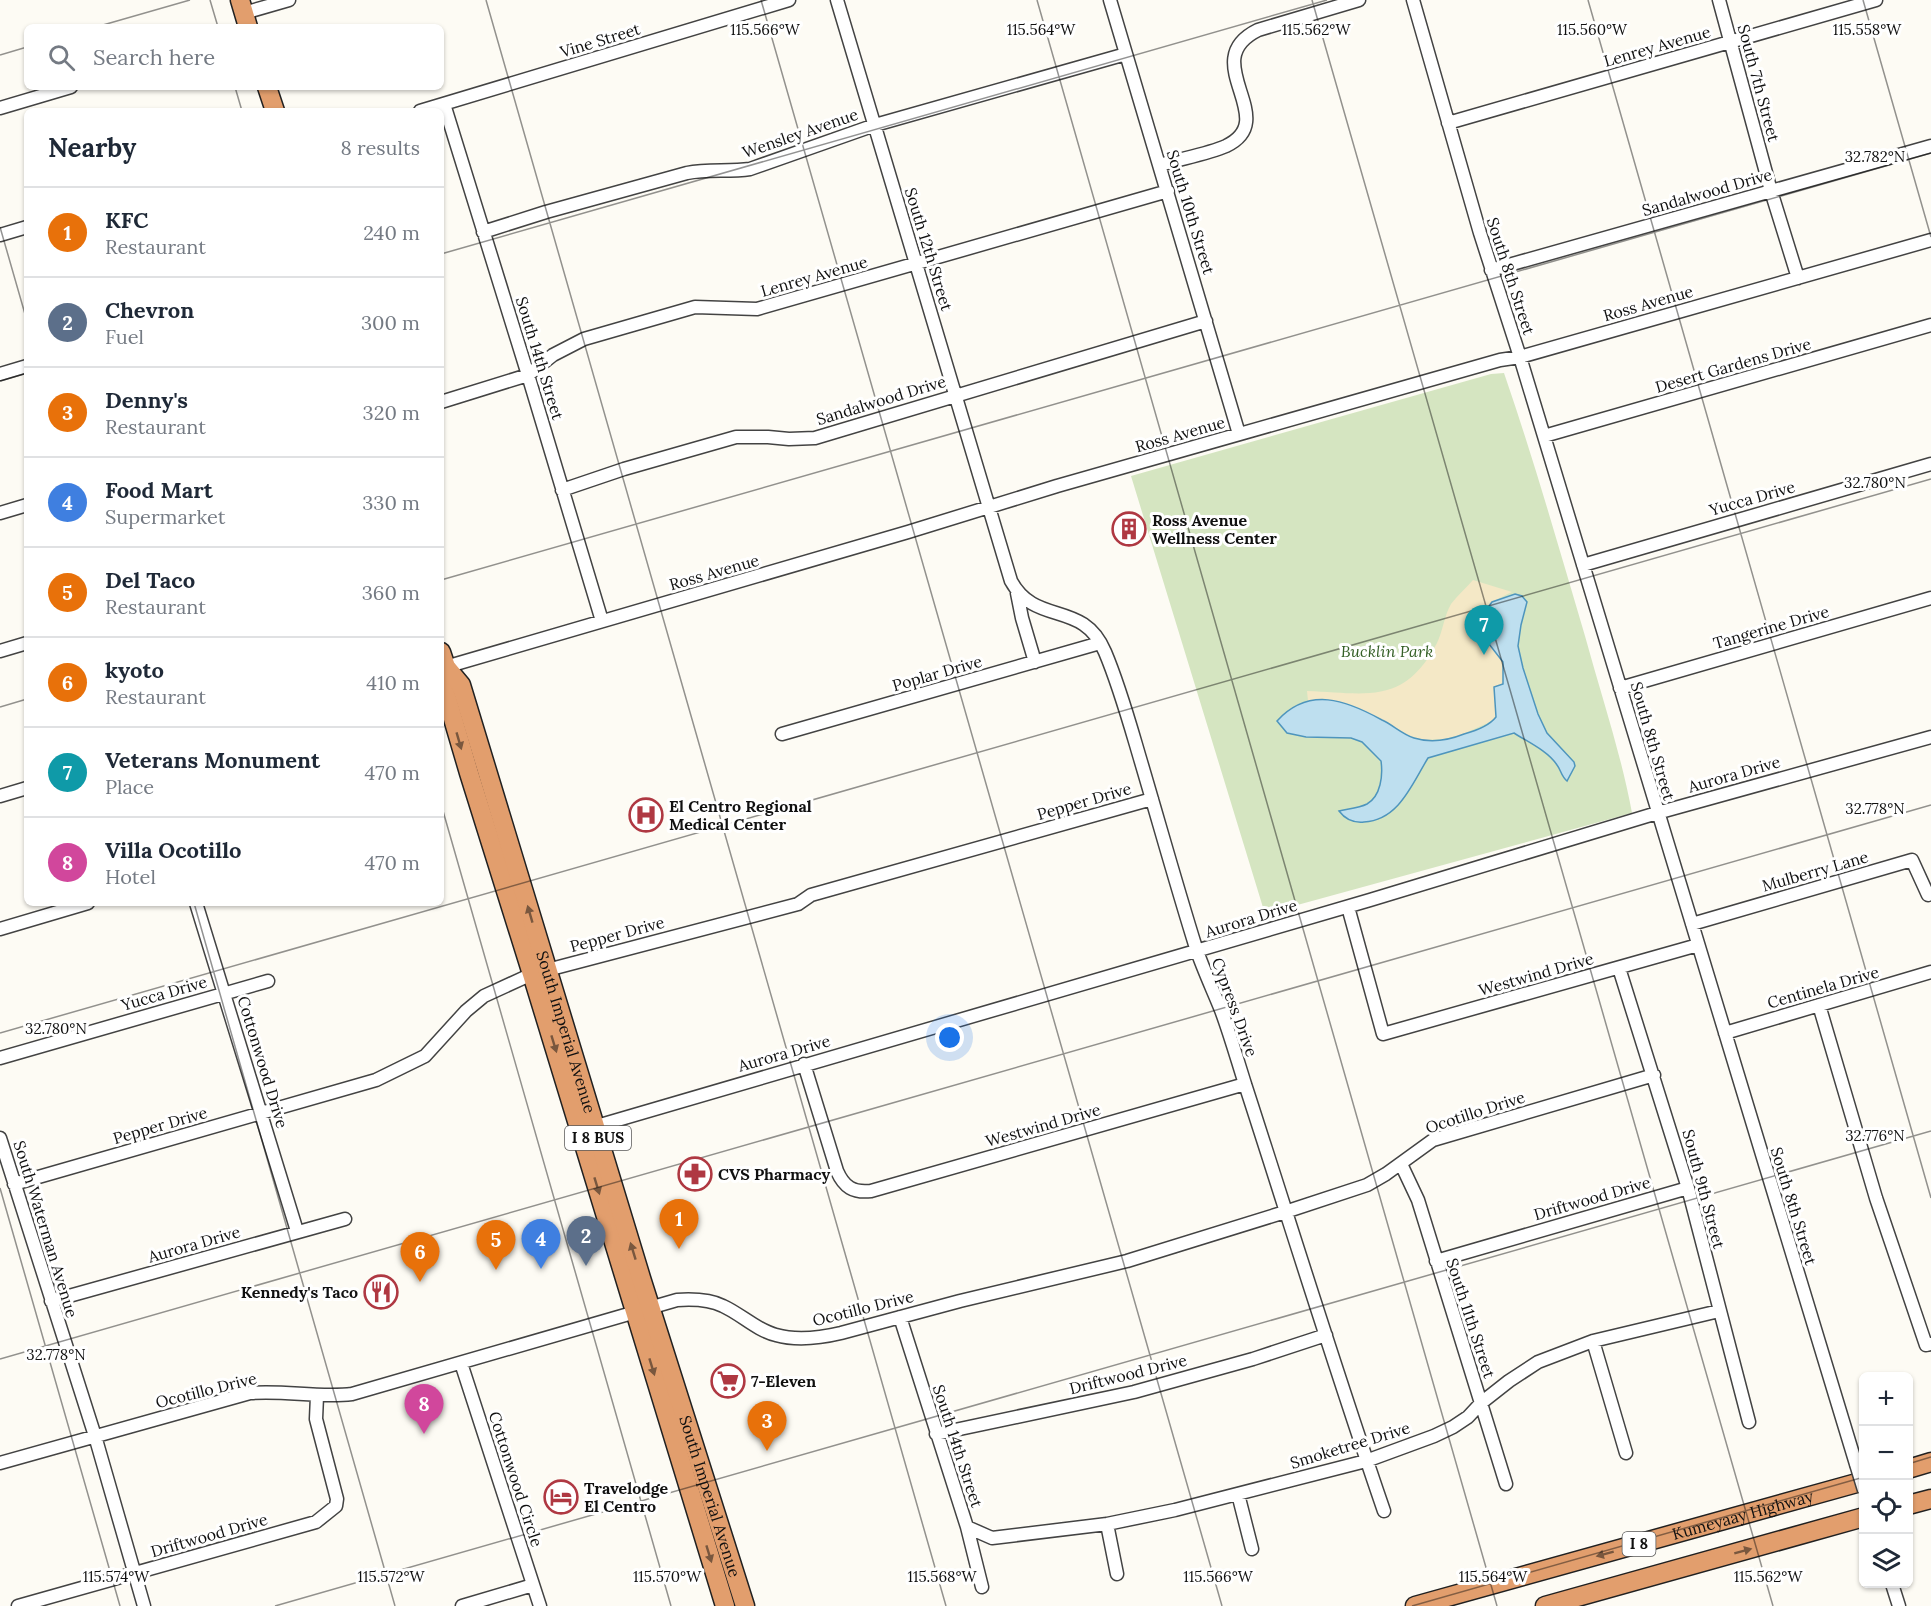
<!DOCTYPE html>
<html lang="en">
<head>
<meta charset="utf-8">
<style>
	:root { --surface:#fff; --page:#f2f2f3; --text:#1f2937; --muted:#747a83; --line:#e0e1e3; --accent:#af3842 }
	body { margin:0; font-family:Lora,serif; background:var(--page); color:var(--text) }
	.controls { position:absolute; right:18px; bottom:18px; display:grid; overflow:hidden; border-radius:9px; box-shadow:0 2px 4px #0004 }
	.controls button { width:54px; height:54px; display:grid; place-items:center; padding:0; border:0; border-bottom:2px solid var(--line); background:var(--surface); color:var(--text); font:30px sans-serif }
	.you { position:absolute; left:950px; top:1038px; width:21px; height:21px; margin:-15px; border:4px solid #fff; border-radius:50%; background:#1a73e8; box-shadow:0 0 0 9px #1a73e833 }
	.badge { display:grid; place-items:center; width:39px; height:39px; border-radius:50%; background:var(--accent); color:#fff; font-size:20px; font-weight:700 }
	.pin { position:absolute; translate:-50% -50px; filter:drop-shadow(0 2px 3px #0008) }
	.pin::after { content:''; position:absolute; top:32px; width:21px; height:18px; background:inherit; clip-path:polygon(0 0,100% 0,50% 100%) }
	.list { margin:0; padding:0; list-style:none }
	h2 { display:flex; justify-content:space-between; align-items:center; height:78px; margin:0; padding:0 24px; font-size:26px }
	h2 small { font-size:20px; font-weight:400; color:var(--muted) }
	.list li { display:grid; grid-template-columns:39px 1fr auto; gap:18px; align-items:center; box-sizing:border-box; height:90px; padding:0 24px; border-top:2px solid var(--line) }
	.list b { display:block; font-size:22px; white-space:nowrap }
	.list p { margin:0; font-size:20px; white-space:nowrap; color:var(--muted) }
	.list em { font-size:20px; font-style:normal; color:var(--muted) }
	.icon { flex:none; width:33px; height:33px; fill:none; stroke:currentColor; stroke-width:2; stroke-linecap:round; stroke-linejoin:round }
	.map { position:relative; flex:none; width:1931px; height:1606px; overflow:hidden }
	.search { position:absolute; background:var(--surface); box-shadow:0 2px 4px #0004; left:24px; top:24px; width:420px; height:66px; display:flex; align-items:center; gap:15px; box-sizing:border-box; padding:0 21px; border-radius:9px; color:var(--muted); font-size:22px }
	.panel { position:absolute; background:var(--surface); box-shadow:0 2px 4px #0004; left:24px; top:108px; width:420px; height:798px; border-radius:9px }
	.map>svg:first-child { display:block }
	.green { fill:#d5e5c1 }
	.sand { fill:#f4e8c6 }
	.water { fill:#bedfef; stroke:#4e95bd; stroke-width:1.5 }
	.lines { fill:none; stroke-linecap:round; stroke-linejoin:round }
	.minor-casing { stroke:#434343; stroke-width:15 }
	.highway-casing { stroke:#212121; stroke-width:21 }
	.minor { stroke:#fff; stroke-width:12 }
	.highway { stroke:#e29e6d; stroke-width:18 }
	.minor-bridge-casing { stroke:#434343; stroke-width:15; stroke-linecap:butt }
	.minor-bridge { stroke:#fff; stroke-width:12 }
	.oneway { fill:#79573e }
	.ticks { fill:none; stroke:#101010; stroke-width:1.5; stroke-opacity:0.45 }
	.labels { text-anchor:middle; stroke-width:6; stroke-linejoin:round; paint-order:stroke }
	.shield { fill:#fff; stroke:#585858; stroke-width:1.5 }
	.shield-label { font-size:15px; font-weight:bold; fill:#101010 }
	.street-label { font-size:16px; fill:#101010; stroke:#fff }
	.poi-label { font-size:16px; font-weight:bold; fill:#101010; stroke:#fff; text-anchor:start }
	.park-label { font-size:16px; font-style:italic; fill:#356027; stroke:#fff }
	.ticks-label { font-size:15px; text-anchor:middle; fill:#101010; stroke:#fff; stroke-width:6; stroke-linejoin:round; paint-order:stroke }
</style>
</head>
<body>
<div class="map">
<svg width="1931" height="1606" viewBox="0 0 1931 1606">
	<rect width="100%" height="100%" fill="#fdfbf4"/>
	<path class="green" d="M 1504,373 C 1534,460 1559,548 1585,636 C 1601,695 1621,753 1632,813 L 1265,914 L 1131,476 L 1491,374 Z"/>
	<path class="sand" d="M 1473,580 L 1512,592 C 1484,605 1485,606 1482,635 L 1503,662 L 1503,685 L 1494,688 L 1496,717 L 1494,720 L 1461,735 L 1444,739 L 1423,740 L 1409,736 L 1382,720 L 1325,699 L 1308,701 L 1307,691 C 1366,693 1404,706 1437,643 C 1443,631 1444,616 1451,604 C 1457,596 1466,588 1473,580 Z"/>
	<path class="water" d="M 1515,594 L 1522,596 L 1527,602 L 1521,625 L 1518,646 L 1523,668 L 1538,714 L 1547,733 L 1574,762 L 1575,766 L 1567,781 C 1561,776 1561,770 1557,765 C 1548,751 1528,742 1514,733 L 1428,758 C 1412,784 1399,820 1364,822 C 1354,823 1345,819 1339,811 C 1347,809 1359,808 1367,804 C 1381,796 1383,775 1381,761 L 1362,742 L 1351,738 L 1306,737 L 1287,733 L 1277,721 C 1309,686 1346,700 1382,720 C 1393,725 1402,734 1414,738 C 1430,743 1449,740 1464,734 C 1475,731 1489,726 1496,717 L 1494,687 L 1503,684 L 1503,662 L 1482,635 L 1480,621 L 1483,614 L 1492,602 Z"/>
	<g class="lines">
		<defs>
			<path id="minor" d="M 837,0 L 1011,581 C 1036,627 1083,599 1105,652 C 1119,685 1129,721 1139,755 C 1158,819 1176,884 1196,948 C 1203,969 1213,990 1221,1010 C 1230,1034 1237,1059 1245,1084 C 1291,1226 1335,1369 1384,1511
				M 1110,0 L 1239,434
				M 1413,0 L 1480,233 L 1520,357 L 1856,1464
				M 1719,0 L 1771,191 L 1798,278
				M 244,13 L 289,0
				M 444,104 L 528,375 L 602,621
				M 0,108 L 71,87
				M 420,111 L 789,0
				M 1448,123 L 1876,0
				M 1160,165 C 1179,159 1208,154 1226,146 C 1283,119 1195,61 1258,30 L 1359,0
				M 483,232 L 546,212 L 687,173 C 708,169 729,172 750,169 L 875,125 L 1126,54
				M 0,235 L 27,227
				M 1491,270 L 1931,146
				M 0,374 L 27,366
				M 441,402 L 528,375 L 553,355 L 584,339 L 695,307 L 757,309 L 1168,191
				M 1544,436 L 1931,325
				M 562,490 L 624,469 L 736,437 L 768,437 L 789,439 L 815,438 L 1206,321
				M 0,513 L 27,505
				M 1583,565 L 1931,464
				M 1017,593 L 1022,618 L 1035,662
				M 0,651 L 27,643
				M 442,668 L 908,532 L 1057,486 L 1500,360 L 1520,357 L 1931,240
				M 1620,688 L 1931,598
				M 782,734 L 1100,643
				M 0,796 L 27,788
				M 196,903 L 297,1231
				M 1348,907 L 1383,1034 L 1698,945
				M 1692,924 L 1912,860 L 1928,895
				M 0,929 L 88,903
				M 1619,968 L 1688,1188 L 1749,1422
				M 1819,1005 L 1876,1198 L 1926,1345 L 1931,1344
				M 1725,1033 L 1931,972
				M 0,1058 L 268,981
				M 804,1064 L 837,1171 C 844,1187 853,1193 871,1191 L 1245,1084
				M 590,1128 L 1370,900 L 1657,813 L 1931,737
				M 0,1138 L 95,1436 L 144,1606
				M 1401,1164 L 1418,1200 L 1506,1484
				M 14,1184 L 376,1080 L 425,1056 L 466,1011 L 484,996 L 532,974 L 798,904 L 811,895 L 1152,799
				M 1436,1261 L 1688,1188
				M 51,1301 L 345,1219
				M 900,1317 L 967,1527 L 982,1587
				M 1593,1341 L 1626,1453
				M 461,1363 L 540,1606
				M 936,1434 L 1134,1392 L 1253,1359 L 1326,1335
				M 0,1463 L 250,1393 C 285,1390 318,1398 352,1394 L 677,1300 C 692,1299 709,1299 723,1306 C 741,1314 756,1330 776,1335 C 797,1341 820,1338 841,1333 L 960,1301 L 1127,1261 L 1285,1212 L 1367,1185 L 1386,1174 L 1433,1140 L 1654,1075
				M 1238,1494 L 1252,1549
				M 1107,1524 L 1117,1574
				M 967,1527 L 992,1538 L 1107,1524 L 1175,1510 L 1366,1461 L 1434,1436 L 1453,1427 L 1468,1417 L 1481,1403 L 1509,1381 L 1538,1362 L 1593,1341 L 1719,1311
				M 1892,1584 L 1899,1606
				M 18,1606 L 316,1522 L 336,1506 L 337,1499 L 316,1419 L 317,1396
				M 462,1606 L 533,1585"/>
			<g id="highway">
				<path d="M 240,0 L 248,27"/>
				<path d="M 267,87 L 275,111"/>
				<path d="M 441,652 L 446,667 L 444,688 L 469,773 L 532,974 L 725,1606"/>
				<path id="s1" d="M 446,667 L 461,685 L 641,1278 L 745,1606"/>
				<path d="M 1908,1469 L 1931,1462"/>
				<path d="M 1908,1505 L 1931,1499"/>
				<path id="s2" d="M 1415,1606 L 1864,1481"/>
				<path d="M 1545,1606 L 1864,1517"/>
			</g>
		</defs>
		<use href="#minor" class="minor-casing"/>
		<use href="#highway" class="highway-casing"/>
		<use href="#minor" class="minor"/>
		<use href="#highway" class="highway"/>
		<defs>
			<path id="minor-bridge" d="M 1856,1464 L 1864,1490"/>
		</defs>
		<use href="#minor-bridge" class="minor-bridge-casing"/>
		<use href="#minor-bridge" class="minor-bridge"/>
	</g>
	<defs><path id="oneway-solid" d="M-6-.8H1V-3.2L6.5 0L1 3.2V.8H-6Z" transform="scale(1.5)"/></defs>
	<g class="oneway">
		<use href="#oneway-solid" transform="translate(459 741) rotate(74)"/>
		<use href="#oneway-solid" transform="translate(530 914) rotate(-106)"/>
		<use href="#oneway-solid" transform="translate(554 1044) rotate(73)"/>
		<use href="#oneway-solid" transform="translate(597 1186) rotate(73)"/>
		<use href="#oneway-solid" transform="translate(633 1251) rotate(-107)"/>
		<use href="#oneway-solid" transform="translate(652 1367) rotate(73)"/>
		<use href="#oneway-solid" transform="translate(1743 1551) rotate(-15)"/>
		<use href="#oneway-solid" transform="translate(709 1554) rotate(73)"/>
		<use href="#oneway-solid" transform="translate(1605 1554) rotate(165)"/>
	</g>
	<path class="ticks" d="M 210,0 L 218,27M 486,0 L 946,1606M 761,0 L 1222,1606M 1037,0 L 1497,1606M 1312,0 L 1773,1606M 1588,0 L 1931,1198M 1863,0 L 1931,237M 96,27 L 190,0M 0,55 L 27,47M 235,87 L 242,111M 0,227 L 27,321M 441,254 L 1327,0M 0,381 L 27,373M 441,580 L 1931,153M 0,707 L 27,699M 441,804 L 671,1606M 194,903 L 395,1606M 0,1033 L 1931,479M 0,1188 L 120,1606M 0,1359 L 1931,805M 1908,1464 L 1931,1457M 275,1606 L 1931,1131M 1412,1606 L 1864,1477"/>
	<defs>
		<symbol id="building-ring" viewBox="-11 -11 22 22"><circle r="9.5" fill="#fff" stroke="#af3842" stroke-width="1.5"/><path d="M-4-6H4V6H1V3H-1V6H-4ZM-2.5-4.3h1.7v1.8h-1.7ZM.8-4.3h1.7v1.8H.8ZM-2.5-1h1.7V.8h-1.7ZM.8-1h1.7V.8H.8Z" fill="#af3842"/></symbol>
		<symbol id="hospital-ring" viewBox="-11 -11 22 22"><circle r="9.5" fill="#fff" stroke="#af3842" stroke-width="1.5"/><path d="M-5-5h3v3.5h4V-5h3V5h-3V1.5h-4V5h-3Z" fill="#af3842"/></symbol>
		<symbol id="pharmacy-ring" viewBox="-11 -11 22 22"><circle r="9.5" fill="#fff" stroke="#af3842" stroke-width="1.5"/><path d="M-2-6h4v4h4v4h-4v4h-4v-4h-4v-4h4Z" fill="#af3842"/></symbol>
		<symbol id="restaurant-ring" viewBox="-11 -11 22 22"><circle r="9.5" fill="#fff" stroke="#af3842" stroke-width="1.5"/><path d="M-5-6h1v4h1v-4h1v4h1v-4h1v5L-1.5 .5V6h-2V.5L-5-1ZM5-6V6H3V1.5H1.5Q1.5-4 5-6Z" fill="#af3842"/></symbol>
		<symbol id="supermarket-ring" viewBox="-11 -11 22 22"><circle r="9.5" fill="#fff" stroke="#af3842" stroke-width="1.5"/><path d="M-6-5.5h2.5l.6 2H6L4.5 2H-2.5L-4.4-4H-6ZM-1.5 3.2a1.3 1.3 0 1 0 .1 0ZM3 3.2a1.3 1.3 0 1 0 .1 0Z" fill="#af3842"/></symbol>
		<symbol id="hotel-ring" viewBox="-11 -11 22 22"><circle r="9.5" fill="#fff" stroke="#af3842" stroke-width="1.5"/><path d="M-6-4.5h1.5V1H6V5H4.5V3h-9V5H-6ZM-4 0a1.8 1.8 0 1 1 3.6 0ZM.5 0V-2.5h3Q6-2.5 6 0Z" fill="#af3842"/></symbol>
	</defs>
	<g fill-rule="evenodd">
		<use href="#building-ring" x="1110" y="510" width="38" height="38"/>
		<use href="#hospital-ring" x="627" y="796" width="38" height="38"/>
		<use href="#pharmacy-ring" x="676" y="1155" width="38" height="38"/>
		<use href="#restaurant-ring" x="362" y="1273" width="38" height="38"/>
		<use href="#supermarket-ring" x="709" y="1362" width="38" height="38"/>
		<use href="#hotel-ring" x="542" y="1478" width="38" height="38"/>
	</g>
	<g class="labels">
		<g class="shield">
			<rect x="565" y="1126" width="66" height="24" rx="4.5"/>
			<rect x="1622.5" y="1532" width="33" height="24" rx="4.5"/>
		</g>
		<g class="shield-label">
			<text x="598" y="1143">I 8 BUS</text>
			<text x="1639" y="1549">I 8</text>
		</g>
		<g class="street-label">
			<text transform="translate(600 40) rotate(-17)" y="6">Vine Street</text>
			<text transform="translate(1657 46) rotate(-16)" y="6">Lenrey Avenue</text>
			<text transform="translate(1759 83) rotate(75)" y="6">South 7th Street</text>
			<text transform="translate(800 133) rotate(-19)" y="6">Wensley Avenue</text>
			<text transform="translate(1707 192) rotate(-16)" y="6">Sandalwood Drive</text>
			<text transform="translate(1191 212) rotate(73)" y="6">South 10th Street</text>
			<text transform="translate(929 249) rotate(73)" y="6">South 12th Street</text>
			<text transform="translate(814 276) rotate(-16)" y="6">Lenrey Avenue</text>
			<text transform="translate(1511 276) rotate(72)" y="6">South 8th Street</text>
			<text transform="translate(1648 303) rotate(-16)" y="6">Ross Avenue</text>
			<text transform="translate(540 358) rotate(73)" y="6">South 14th Street</text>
			<text transform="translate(1733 365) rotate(-16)" y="6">Desert Gardens Drive</text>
			<text transform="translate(881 400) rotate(-17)" y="6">Sandalwood Drive</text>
			<text transform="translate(1180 434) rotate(-16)" y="6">Ross Avenue</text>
			<text transform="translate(1752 498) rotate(-16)" y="6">Yucca Drive</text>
			<text transform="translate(714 572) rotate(-16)" y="6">Ross Avenue</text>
			<text transform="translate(1771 627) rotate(-16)" y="6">Tangerine Drive</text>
			<text transform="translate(937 673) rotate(-16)" y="6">Poplar Drive</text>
			<text transform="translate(1653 741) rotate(74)" y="6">South 8th Street</text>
			<text transform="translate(1734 774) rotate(-16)" y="6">Aurora Drive</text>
			<text transform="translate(1084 801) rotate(-16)" y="6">Pepper Drive</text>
			<text transform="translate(1815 871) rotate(-16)" y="6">Mulberry Lane</text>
			<text transform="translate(1251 918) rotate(-17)" y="6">Aurora Drive</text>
			<text transform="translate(617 934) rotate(-15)" y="6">Pepper Drive</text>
			<text transform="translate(1536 974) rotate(-16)" y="6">Westwind Drive</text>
			<text transform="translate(1823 987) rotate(-16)" y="6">Centinela Drive</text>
			<text transform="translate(164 993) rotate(-16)" y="6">Yucca Drive</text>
			<text transform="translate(1235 1007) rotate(70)" y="6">Cypress Drive</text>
			<text dy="6" stroke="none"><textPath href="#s1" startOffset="386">South Imperial Avenue</textPath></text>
			<text transform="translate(784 1053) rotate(-16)" y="6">Aurora Drive</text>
			<text transform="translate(263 1062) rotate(73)" y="6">Cottonwood Drive</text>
			<text transform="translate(1475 1112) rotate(-18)" y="6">Ocotillo Drive</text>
			<text transform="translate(160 1125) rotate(-16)" y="6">Pepper Drive</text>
			<text transform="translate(1043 1125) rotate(-16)" y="6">Westwind Drive</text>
			<text transform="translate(1704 1189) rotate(75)" y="6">South 9th Street</text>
			<text transform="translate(1592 1198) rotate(-16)" y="6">Driftwood Drive</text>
			<text transform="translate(1794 1206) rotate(73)" y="6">South 8th Street</text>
			<text transform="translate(46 1229) rotate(73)" y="6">South Waterman Avenue</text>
			<text transform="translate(194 1244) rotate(-16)" y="6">Aurora Drive</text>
			<text transform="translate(863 1308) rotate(-14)" y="6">Ocotillo Drive</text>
			<text transform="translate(1471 1318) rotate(72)" y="6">South 11th Street</text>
			<text transform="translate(1128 1374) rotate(-14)" y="6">Driftwood Drive</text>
			<text transform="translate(206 1390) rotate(-14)" y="6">Ocotillo Drive</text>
			<text transform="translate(1350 1445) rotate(-17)" y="6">Smoketree Drive</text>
			<text transform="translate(958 1446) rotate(72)" y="6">South 14th Street</text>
			<text transform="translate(516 1479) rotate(72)" y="6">Cottonwood Circle</text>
			<text dy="6" stroke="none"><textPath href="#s1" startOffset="872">South Imperial Avenue</textPath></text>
			<text dy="6" stroke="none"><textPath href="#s2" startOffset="340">Kumeyaay Highway</textPath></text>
			<text transform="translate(209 1535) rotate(-16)" y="6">Driftwood Drive</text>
		</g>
		<g class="poi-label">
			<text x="1152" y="526">Ross Avenue<tspan x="1152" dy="18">Wellness Center</tspan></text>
			<text x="669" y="812">El Centro Regional<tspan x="669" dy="18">Medical Center</tspan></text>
			<text x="718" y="1180">CVS Pharmacy</text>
			<text x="358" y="1298" text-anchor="end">Kennedy's Taco</text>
			<text x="751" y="1387">7-Eleven</text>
			<text x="584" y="1494">Travelodge<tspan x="584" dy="18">El Centro</tspan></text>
		</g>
		<g class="park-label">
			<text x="1387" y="657">Bucklin Park</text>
		</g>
	</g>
	<g class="ticks-label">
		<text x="765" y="35">115.566°W</text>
		<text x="1041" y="35">115.564°W</text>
		<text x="1316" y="35">115.562°W</text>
		<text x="1592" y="35">115.560°W</text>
		<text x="1867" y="35">115.558°W</text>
		<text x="1875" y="162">32.782°N</text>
		<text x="1875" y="488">32.780°N</text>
		<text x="1875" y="814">32.778°N</text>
		<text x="56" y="1034">32.780°N</text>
		<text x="1875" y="1141">32.776°N</text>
		<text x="56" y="1360">32.778°N</text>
		<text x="116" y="1582">115.574°W</text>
		<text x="391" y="1582">115.572°W</text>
		<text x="667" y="1582">115.570°W</text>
		<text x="942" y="1582">115.568°W</text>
		<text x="1218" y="1582">115.566°W</text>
		<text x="1493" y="1582">115.564°W</text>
		<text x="1768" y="1582">115.562°W</text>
	</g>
</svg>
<div class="controls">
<button>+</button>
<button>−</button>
<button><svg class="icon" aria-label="locate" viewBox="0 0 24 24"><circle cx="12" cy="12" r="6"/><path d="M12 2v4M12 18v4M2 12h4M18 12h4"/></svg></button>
<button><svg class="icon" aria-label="layers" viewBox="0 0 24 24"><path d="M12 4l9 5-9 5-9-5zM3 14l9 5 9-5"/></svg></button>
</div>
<div class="you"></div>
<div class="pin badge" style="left:679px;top:1249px;background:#e8710a">1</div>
<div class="pin badge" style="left:586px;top:1266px;background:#5c6f8a">2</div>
<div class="pin badge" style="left:767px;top:1451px;background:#e8710a">3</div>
<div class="pin badge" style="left:541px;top:1269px;background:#3f7fe0">4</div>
<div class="pin badge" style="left:496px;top:1270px;background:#e8710a">5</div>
<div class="pin badge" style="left:420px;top:1282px;background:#e8710a">6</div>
<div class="pin badge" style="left:1484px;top:655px;background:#0f9aa8">7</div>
<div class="pin badge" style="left:424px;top:1434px;background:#d1479c">8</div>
<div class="search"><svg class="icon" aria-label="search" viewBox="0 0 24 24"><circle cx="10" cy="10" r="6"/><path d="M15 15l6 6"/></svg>Search here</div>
<section class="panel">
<h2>Nearby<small>8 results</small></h2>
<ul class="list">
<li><span class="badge" style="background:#e8710a">1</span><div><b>KFC</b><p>Restaurant</p></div><em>240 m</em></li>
<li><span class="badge" style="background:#5c6f8a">2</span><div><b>Chevron</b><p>Fuel</p></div><em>300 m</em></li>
<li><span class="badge" style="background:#e8710a">3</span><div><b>Denny's</b><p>Restaurant</p></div><em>320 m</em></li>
<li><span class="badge" style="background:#3f7fe0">4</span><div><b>Food Mart</b><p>Supermarket</p></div><em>330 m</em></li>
<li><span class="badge" style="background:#e8710a">5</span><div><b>Del Taco</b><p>Restaurant</p></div><em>360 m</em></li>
<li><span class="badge" style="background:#e8710a">6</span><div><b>kyoto</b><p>Restaurant</p></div><em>410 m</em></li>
<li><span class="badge" style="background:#0f9aa8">7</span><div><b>Veterans Monument</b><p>Place</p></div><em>470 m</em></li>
<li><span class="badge" style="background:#d1479c">8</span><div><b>Villa Ocotillo</b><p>Hotel</p></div><em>470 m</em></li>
</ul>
</section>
</div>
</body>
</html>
